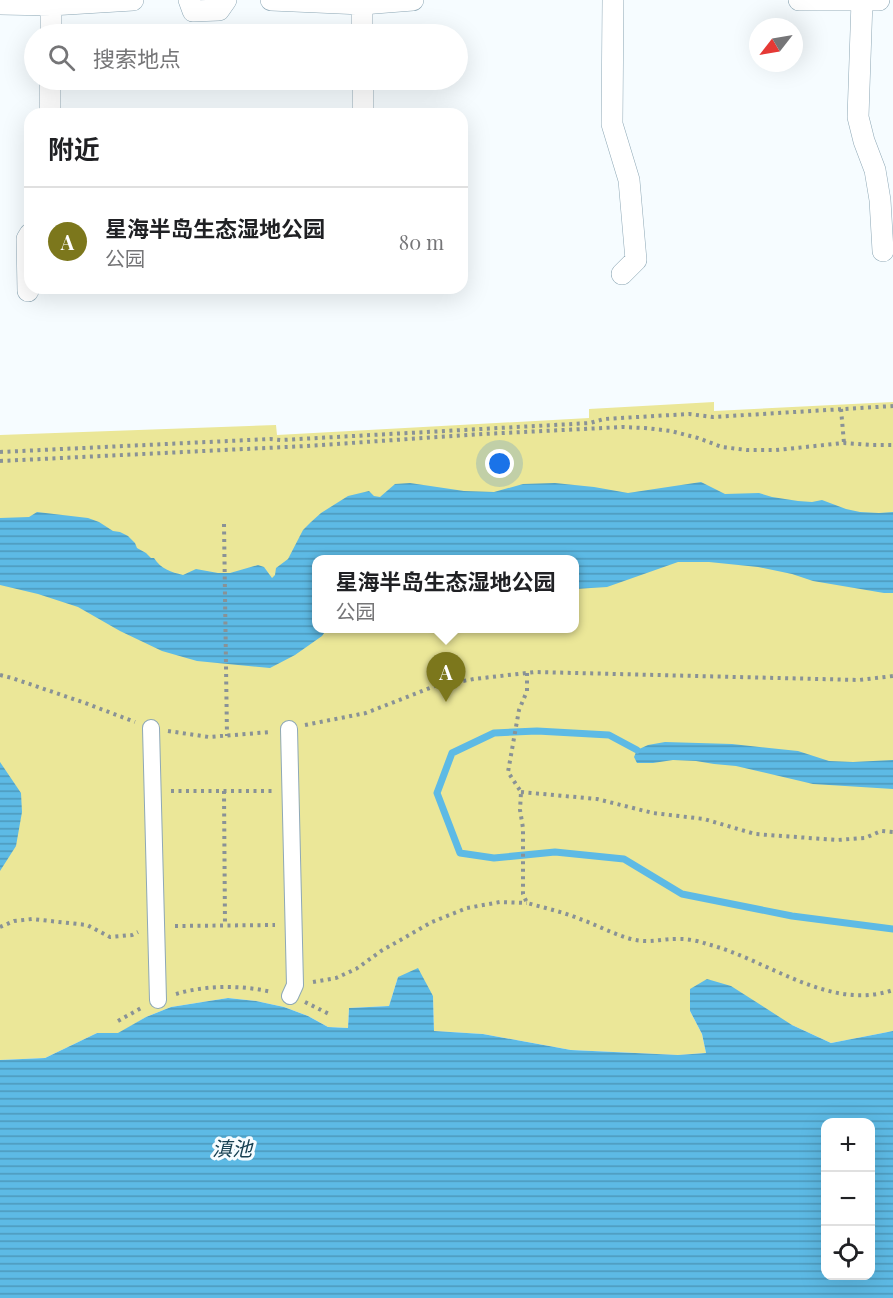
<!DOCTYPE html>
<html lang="zh">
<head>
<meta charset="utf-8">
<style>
	:root { --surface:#fff; --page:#f2f2f2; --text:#202124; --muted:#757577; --line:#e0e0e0; --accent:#7c771c }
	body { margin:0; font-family:"Playfair Display","Noto Sans SC",serif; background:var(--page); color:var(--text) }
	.controls { position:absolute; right:18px; bottom:18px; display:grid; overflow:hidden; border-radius:12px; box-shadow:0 6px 24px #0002 }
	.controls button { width:54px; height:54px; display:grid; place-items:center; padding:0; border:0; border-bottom:2px solid var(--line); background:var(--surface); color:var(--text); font:30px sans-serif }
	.compass { position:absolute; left:749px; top:18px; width:54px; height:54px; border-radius:50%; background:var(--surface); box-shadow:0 6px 24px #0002; rotate:239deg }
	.you { position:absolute; left:500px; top:464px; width:21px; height:21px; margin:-15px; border:4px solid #fff; border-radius:50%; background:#1a73e8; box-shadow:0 0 0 9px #1a73e833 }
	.badge { display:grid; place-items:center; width:39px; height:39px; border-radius:50%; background:var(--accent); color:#fff; font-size:20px; font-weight:700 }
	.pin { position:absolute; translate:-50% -50px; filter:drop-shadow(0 2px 3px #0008) }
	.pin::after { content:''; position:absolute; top:32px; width:21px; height:18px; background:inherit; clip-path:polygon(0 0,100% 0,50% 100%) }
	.popup { position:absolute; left:312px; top:555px; width:267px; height:78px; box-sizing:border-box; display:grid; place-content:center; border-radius:12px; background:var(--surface); filter:drop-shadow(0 2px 4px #0005); font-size:20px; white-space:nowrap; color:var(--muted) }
	.popup b { font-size:22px; color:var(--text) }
	.popup::after { content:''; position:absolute; left:50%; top:100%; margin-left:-12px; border:12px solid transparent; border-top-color:var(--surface) }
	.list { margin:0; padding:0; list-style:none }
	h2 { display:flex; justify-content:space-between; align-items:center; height:78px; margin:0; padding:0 24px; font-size:26px }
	h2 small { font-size:20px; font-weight:400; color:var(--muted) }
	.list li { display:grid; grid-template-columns:39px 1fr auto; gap:18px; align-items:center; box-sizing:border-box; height:108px; padding:0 24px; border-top:2px solid var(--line) }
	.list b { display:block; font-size:22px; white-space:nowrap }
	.list p { margin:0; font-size:20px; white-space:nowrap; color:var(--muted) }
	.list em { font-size:20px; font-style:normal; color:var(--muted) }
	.icon { flex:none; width:33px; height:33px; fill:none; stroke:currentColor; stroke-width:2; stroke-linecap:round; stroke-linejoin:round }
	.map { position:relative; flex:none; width:893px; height:1298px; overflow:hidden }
	.search { position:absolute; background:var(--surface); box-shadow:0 6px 24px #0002; left:24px; top:24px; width:444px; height:66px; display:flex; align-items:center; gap:15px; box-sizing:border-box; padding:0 21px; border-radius:33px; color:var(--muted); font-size:22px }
	.panel { position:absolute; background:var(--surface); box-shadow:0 6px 24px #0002; left:24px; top:108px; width:444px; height:186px; border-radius:18px }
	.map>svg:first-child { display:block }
	.park { fill:#ebe798; fill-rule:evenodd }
	.water { fill:url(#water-rules); fill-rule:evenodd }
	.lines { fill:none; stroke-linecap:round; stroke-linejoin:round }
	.stream { stroke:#5dbae5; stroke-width:7 }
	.pedestrian-casing { stroke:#8ea8b6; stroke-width:18 }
	.minor-casing { stroke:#8ea8b6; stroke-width:22 }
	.path { stroke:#899296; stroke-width:4; stroke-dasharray:3 4.5; stroke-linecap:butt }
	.pedestrian { stroke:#fff; stroke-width:16 }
	.minor { stroke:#fff; stroke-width:21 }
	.labels { text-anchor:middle; stroke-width:6; stroke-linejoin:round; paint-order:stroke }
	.water-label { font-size:20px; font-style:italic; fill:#174052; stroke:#f6fcff }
</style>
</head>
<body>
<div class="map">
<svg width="893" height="1298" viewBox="0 0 893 1298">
	<defs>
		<pattern id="water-rules" width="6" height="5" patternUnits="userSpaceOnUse" patternTransform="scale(1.5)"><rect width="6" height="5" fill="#5dbae5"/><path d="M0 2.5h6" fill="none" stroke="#4d98bb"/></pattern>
	</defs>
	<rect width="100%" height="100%" fill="#f6fcff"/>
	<path class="park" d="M 714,402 L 714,411 L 893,402 L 893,1031 L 831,1043 L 792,1025 L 690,1011 L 702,1034 L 706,1053 L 678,1055 L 571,1050 L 483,1034 L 434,1031 L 433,996 L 398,977 L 389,1006 L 349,1008 L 348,1028 L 328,1027 L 308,1016 L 284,1007 L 256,1001 L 228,998 L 171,1007 L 146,1017 L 118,1034 L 97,1033 L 45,1058 L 0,1060 L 0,435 L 276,425 L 277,435 L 589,418 L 589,409 ZM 317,560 L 575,560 L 575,628 L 317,628 Z"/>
	<path class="water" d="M 701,482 L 725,494 L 759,493 L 772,497 L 798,501 L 812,502 L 822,500 L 846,509 L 860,512 L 879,513 L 893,512 L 893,593 L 884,593 L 813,581 L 792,574 L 758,567 L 709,562 L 678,562 L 607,587 L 575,589 L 575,560 L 317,560 L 317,628 L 327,629 L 322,636 L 295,655 L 270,668 L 197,661 L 162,651 L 120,631 L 78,607 L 38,594 L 0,585 L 0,518 L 29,517 L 37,512 L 88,518 L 99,522 L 113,531 L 120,532 L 128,536 L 135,543 L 137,548 L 146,553 L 151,558 L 154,558 C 161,569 171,572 183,575 L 196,569 L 218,573 L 230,573 L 258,565 L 264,567 L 272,578 L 275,575 L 276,568 L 288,559 L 303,530 L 311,522 L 321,513 L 348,496 L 369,491 L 374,496 L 380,497 L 395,484 L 410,483 L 464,491 L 494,492 L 523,484 L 555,483 L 594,487 L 628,493 Z
		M 665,742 L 732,744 L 798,751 L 829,761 L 853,762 L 893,760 L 893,789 L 813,784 L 736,766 L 714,764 L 696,761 L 673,760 L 653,763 L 637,763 L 634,757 L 637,750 L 648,745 Z
		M 0,762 L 21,793 L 22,812 L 16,846 L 0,871 Z
		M 418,968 L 433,996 L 434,1031 L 483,1034 L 571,1050 L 678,1055 L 706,1053 L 702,1034 L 690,1011 L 690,989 L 707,979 L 731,986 L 792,1025 L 831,1043 L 893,1031 L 893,1298 L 0,1298 L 0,1060 L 45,1058 L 97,1033 L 118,1033 L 146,1017 L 171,1007 L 228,998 L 256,1001 L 284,1007 L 308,1016 L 328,1027 L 348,1028 L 349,1008 L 389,1006 L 398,977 ZM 870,1122 L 870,1276 L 826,1276 L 826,1122 Z"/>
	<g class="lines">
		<path class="stream" d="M 637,750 L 609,735 L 537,731 L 494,733 L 452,753 L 437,793 L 460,853 L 494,858 L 555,852 L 624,859 L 682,894 L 792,916 L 893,929"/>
		<defs>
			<path id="pedestrian" d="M 151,728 L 158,1000
				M 289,729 L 295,985 L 290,996"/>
			<path id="minor" d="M 189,0 L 193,11 L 219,10 L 226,0
				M 271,0 L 362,4 L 413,0
				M 613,0 L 612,124 L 629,180 L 636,260 L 622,274
				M 799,0 L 879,0
				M 862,1 L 858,117 L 864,141 L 875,170 L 880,200 L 883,251
				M 0,4 L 51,5 L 133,0
				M 362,4 L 362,34
				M 51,34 L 51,5
				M 363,80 L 363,114
				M 50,114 L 50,80
				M 28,291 L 27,239 L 30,234"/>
		</defs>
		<use href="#pedestrian" class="pedestrian-casing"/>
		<use href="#minor" class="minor-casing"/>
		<path class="path" d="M 841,409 L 844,443
			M 0,452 L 270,439 L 281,440 L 590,423 L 604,419 L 689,414 L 713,417 L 893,406
			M 0,461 L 306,446 L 483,434 L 622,427 L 645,428 L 671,431 L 698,438 L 722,447 L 747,450 L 776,450 L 844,443 L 871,445 L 893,445
			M 224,524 L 227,736
			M 527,673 L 527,691 L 519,710 L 508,772 L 521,792 L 520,810 L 523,828 L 523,894 L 527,903 C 545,908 563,912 580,919 C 597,925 613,934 631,939 C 651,944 662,938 680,939 C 689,939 699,941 707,944 C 767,959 829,1012 893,990
			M 0,675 L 12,678 L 85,703 L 135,722
			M 305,725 L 366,713 L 435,686 L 474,679 L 535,672 L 859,680 L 893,676
			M 168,731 L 209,737 L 271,732
			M 171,791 L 272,791
			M 224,791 L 225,925
			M 521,792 L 597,799 L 653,813 L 704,819 L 755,834 L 837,840 L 865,838 L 881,831 L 893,832
			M 175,926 L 275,925
			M 0,927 L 14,921 L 32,919 L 87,925 L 110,937 L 132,935 L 138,932
			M 313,982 L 336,978 L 356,969 L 381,951 L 432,922 L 467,908 L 500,902 L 527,903
			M 176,994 C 206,985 241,985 272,992
			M 305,1002 L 331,1015
			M 118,1021 L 143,1007"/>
		<use href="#pedestrian" class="pedestrian"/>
		<use href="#minor" class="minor"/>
	</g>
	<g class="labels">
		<g class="water-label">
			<text x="232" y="1156">滇池</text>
		</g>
	</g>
</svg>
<div class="controls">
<button>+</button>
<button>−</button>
<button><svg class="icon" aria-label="locate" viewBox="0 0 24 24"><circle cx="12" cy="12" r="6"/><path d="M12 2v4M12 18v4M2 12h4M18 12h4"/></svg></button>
</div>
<svg class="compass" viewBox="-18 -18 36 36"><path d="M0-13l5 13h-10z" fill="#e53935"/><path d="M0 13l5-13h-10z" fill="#757577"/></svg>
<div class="you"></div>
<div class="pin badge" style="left:446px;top:702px">A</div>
<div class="popup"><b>星海半岛生态湿地公园</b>公园</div>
<div class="search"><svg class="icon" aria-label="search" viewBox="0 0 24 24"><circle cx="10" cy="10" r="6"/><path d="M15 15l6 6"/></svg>搜索地点</div>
<section class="panel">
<h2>附近<small></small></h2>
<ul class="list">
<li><span class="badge">A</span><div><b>星海半岛生态湿地公园</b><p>公园</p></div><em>80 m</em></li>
</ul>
</section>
</div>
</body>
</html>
